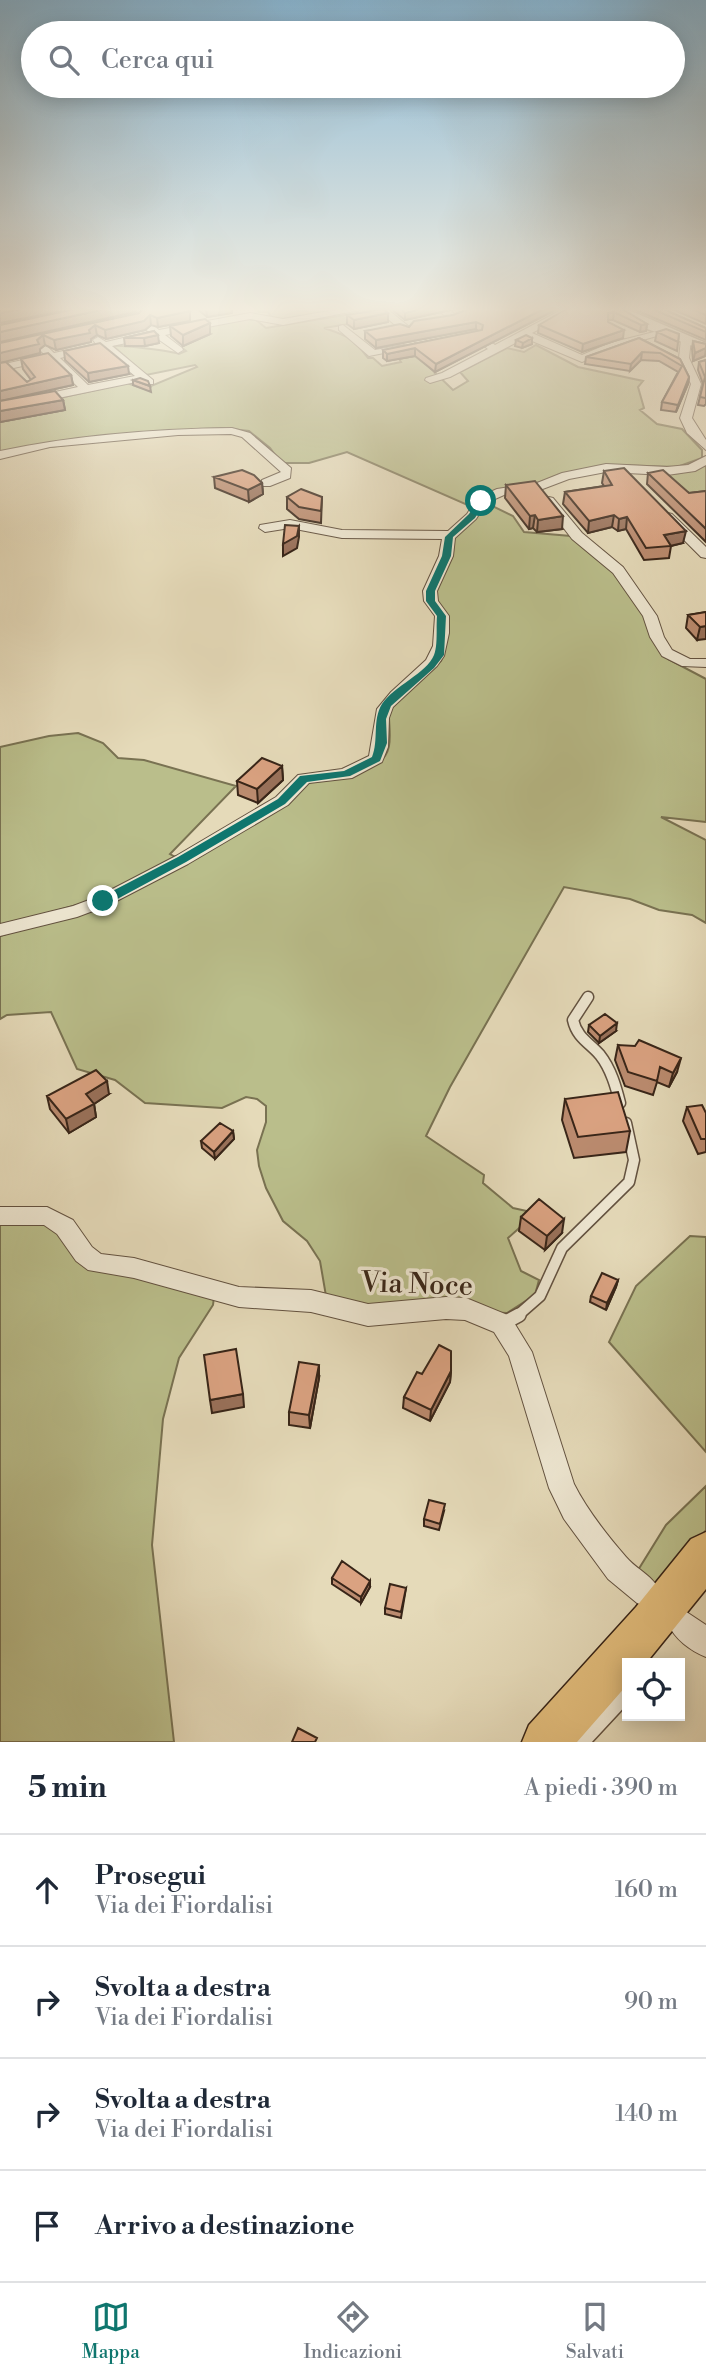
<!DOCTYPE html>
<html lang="it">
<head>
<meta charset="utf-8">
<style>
	:root { --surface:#fff; --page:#f6f6f7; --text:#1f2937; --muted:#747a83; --line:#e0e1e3; --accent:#0f766e }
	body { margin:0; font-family:"Libre Bodoni",serif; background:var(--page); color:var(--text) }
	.controls { position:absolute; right:21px; bottom:21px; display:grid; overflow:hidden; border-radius:0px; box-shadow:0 4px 18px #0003 }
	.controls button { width:63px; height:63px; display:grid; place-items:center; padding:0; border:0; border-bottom:2px solid var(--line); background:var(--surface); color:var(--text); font:35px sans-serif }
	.stop { position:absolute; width:21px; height:21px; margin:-16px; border:5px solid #0f766e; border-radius:50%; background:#fff }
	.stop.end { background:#0f766e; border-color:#fff; box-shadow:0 2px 7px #0008 }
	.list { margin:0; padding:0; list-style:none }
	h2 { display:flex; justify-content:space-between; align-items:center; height:91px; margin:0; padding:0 28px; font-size:30px }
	h2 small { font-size:23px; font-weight:400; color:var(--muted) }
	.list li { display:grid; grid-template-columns:46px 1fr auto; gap:21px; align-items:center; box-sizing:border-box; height:112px; padding:0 28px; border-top:2px solid var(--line) }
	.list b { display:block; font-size:26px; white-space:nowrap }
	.list p { margin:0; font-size:23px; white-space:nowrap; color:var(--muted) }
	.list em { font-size:23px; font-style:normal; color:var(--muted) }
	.icon { flex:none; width:38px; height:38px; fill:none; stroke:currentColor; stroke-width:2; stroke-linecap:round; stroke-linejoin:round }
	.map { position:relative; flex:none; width:706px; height:1742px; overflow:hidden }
	.search { position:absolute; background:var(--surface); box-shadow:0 4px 18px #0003; left:21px; right:21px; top:21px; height:77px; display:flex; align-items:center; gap:18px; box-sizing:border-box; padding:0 24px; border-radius:38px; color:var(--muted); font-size:26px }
	.sheet { height:539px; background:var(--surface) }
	nav { display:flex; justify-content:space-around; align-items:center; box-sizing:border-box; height:98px; border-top:2px solid var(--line); background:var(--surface); font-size:19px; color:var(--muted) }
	nav a { display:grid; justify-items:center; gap:4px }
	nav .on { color:var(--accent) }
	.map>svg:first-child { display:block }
	.green { fill:#babe8b; stroke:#797252; stroke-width:2 }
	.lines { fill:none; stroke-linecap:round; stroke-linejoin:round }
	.service-far1-casing { stroke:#635240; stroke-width:13 }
	.service-casing { stroke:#635240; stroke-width:16 }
	.minor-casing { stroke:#635240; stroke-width:2 }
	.tertiary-casing { stroke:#635240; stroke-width:3 }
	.primary-casing { stroke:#382518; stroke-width:3 }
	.service-far1 { stroke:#eee7d2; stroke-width:10 }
	.service { stroke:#eee7d2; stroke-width:13 }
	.minor { fill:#eee7d2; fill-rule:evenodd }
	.tertiary { fill:#eee7d2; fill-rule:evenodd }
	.primary { fill:#e2bd7c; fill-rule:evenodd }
	.wall { fill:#bb8b6f; stroke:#382518; stroke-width:2 }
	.shaded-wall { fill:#99715a; stroke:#382518; stroke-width:2 }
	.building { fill:#daa281; stroke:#382518; stroke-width:2 }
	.route { fill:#0f766e }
	.labels { text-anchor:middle; stroke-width:7; stroke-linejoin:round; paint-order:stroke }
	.near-street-label { font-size:28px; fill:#382518; stroke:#eee7d2 }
</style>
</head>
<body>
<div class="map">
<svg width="706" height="1742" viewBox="0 0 706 1742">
	<rect width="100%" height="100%" fill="#e5dab9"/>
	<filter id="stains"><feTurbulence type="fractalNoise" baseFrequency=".00286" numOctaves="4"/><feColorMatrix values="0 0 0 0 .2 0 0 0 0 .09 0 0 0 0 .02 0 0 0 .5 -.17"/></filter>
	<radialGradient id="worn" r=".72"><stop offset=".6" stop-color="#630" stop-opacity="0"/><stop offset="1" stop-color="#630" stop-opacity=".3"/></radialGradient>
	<path class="green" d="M 257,308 L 351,308 L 282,320 L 272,318 L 268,312 L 259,312 Z
		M 375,310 L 385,318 L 324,328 C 346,335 353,338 368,358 L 373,358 L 382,366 L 401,362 L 399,359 L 453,349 L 427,365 L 453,390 L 468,381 L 460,372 L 507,348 L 524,352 L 536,345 L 578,367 L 643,381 L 638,387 L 644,408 L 640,410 L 657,424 L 682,429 L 702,450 L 702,458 L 677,467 L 616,465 L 528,485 L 472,507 L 347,452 L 309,463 L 281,463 L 270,448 L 249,431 L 222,428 L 197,429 L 0,453 L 0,422 L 64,410 L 55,399 L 127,383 L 144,389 L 197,367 L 195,365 L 146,375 L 113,346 C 122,345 172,351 179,354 L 186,351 L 181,347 L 198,339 L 186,329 L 248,319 L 256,320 L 266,328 Z
		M 706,464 L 706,497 L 684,502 L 655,475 L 680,473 Z
		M 484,502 L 513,516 L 524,532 L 571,536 L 616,571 L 649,622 L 653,637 L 668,659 L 706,679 L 706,822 L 661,817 L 706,840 L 706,923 L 692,915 L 659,910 L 630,899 L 564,887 L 450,1087 L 426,1136 L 484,1175 L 483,1183 L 513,1208 L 536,1213 L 508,1238 L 521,1271 L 539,1280 L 535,1295 L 507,1313 L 368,1307 L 326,1296 L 320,1261 L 307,1241 L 283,1221 L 266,1188 L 259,1166 L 257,1150 L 266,1122 L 266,1106 L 257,1099 L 246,1097 L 222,1108 L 145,1103 L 115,1080 L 77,1069 L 51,1012 L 7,1015 L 0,1019 L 0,936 L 47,921 L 77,915 L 308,783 L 377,764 C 396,751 388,730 389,710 L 441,661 L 444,654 L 434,596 L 456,535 Z
		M 78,733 L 103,743 L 118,758 L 144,760 L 236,786 L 170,854 L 177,858 L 99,899 L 0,926 L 0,747 L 49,736 Z
		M 42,1221 L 140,1277 L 214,1297 L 213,1305 L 179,1358 L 163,1419 L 152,1545 L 174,1742 L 0,1742 L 0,1223 Z
		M 690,1236 L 706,1237 L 706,1452 L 609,1342 L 636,1286 Z
		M 706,1486 L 706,1530 L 657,1592 L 635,1575 L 666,1525 Z"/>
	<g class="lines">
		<defs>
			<path id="service-far1" d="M 588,997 L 573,1020 C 577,1038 590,1043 600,1055 C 611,1069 616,1087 620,1103
				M 516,1317 L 540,1296 L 562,1248 L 629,1182 L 634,1160 L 626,1123"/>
			<path id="service" d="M 504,1323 L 519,1315
				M 583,1742 L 621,1701 L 620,1681"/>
			<path id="minor" d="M 119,308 L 131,308 L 159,330 L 250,313 L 283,319 L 346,308 L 370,308 L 283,325 L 250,319 L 165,335 L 182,348 L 183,350 L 178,353 L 155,337 L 112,346 L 153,380 L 153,384 L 145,384 L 141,381 L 0,410 L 0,404 L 78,387 L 50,360 L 0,371 L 0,365 L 45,355 L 4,315 L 4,311 L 10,311 L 54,353 L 96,344 L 93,340 L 98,337 L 106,342 L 149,332 ZM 102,349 L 135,376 L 88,385 L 60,358 Z
				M 375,308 L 386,308 L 429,343 L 429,347 L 421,347 Z
				M 435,308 L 447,308 L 495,345 L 565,308 L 578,308 L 532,333 L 582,355 L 610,343 L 666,329 L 671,332 L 618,347 L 582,362 L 525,338 L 450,377 L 430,383 L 425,380 L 426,378 L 442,373 L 488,349 Z
				M 343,325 L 375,350 L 404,345 L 409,348 L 369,356 L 339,330 L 339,326 Z
				M 686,336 L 691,339 L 689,358 L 701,384 L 692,418 L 706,440 L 706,450 L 687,433 L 680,418 L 691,384 L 679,358 L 681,339 Z
				M 232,428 L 250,433 L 291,468 L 290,478 L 270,486 L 262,486 L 262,480 L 281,472 L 242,437 L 231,434 L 178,435 L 50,447 L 0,459 L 0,451 C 76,435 154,429 232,428 Z
				M 706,456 L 706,465 L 695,471 L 667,475 L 606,472 L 569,479 L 540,490 L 504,495 L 486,503 L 476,519 L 455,538 L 453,556 L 437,591 L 438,601 L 449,616 L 449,633 L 444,656 L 437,666 L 393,707 L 389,718 L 388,747 L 382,762 L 352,778 L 309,783 L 288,805 L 188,864 L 109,905 L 77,917 L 0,936 L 0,924 L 73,906 L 97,897 L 176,856 L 276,797 L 298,775 L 342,769 L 369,756 L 377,709 L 391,692 L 426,660 L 433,646 L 435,616 L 424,601 L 423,591 L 439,556 L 442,539 L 342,538 L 290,528 L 265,532 L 259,528 L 260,525 L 290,520 L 342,530 L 448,531 L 467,514 L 477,498 L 497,489 L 537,483 L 562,473 L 606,464 L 667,467 L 688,465 Z
				M 549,497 L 553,498 L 582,533 L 623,567 L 657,616 L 664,637 L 672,650 L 690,659 L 706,659 L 706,667 L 682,666 L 662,656 L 650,637 L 643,616 L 613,573 L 572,539 L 543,501 Z
				M 668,513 L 672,514 L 706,547 L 706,558 L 701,557 L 664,520 L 662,517 Z
				M 0,1207 L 47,1207 L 73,1220 L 92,1247 L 101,1254 L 134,1258 L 239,1287 L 311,1290 L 368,1304 L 446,1297 L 466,1298 L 510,1316 L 532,1352 L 574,1484 C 587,1510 607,1535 626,1557 C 637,1570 654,1576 661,1593 L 657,1603 L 647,1607 L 637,1603 L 608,1579 L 564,1519 L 549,1488 L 509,1356 L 494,1332 L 465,1320 L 446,1319 L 368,1326 L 311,1312 L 239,1307 L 134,1278 L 88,1270 L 76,1261 L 57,1234 L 44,1225 L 0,1225 Z
				M 682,1609 L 706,1625 L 706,1657 C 691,1651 674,1639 668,1623 L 672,1613 Z"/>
			<path id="tertiary" d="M 608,308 L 624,308 L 706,343 L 706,351 L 642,327 Z"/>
			<path id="primary" d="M 706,1532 L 706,1589 L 646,1663 L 627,1663 L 627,1685 L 577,1742 L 522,1742 L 529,1725 L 636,1607 L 691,1539 Z"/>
		</defs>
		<use href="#service-far1" class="service-far1-casing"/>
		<use href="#service" class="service-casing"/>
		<use href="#minor" class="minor-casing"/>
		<use href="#tertiary" class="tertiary-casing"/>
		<use href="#primary" class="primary-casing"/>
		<use href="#service-far1" class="service-far1"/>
		<use href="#service" class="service"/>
		<use href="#minor" class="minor"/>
		<use href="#tertiary" class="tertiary"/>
		<use href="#primary" class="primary"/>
	</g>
	<path class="wall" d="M 80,308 L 187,308 L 190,321 L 158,327 L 151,325 L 145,330 L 106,339 L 97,335 L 91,339 L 91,342 L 56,350 L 45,345 L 40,349 L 40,353 L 2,362 L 27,382 L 31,380 L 23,369 L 21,359 L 71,375 L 73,385 L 7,400 L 63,400 L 65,410 L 0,422 L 0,343 L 137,313 L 135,312 L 0,342 L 0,325 Z
		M 196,308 L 232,308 L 232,313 L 207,317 Z
		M 390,308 L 459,308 L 405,320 Z
		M 471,308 L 559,308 L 435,372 L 415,356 L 387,361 L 383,358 L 383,350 L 478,331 L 476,329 L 376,348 L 365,339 L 365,331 L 409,327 L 453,315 Z
		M 620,308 L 647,324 L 646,331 L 640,332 L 613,320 L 608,320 L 608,322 L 623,338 L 582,352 L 538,333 L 539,325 Z
		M 631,308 L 661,308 L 706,328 L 706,340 Z
		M 670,308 L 706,308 L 706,324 Z
		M 388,313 L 388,322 L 354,329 L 347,324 L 347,315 Z
		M 170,326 L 210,334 L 183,346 L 171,336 Z
		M 154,331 L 159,343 L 145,346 L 125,346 L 124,338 Z
		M 657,332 L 679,334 L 677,351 L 655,341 Z
		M 532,338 L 532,344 L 522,348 L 515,346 L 516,340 Z
		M 639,338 L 680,359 L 689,377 L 688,384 L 676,412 L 661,410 L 662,402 L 678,372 L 659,361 L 641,360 L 630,371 L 585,364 L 586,357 Z
		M 693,341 L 706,344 L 706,356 L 705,356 L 693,361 L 692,349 Z
		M 64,351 L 129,374 L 89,382 L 65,360 Z
		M 706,360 L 706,404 L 704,406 L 698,405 L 703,384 L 698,370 L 699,362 Z
		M 133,380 L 150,386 L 151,392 L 133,385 Z
		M 604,471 L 683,543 L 671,546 L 669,558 L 644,560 L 626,529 L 618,531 L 612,527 L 588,533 L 563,504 L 565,492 L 604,486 L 602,483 Z
		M 648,473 L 689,493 L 706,491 L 706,542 L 647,484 Z
		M 214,477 L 262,483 L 263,494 L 249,502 L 215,488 Z
		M 506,485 L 562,529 L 537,532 L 533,528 L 529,529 L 505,498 Z
		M 287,497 L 322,497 L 321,523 L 299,519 L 287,509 Z
		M 706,612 L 697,640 L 686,628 L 688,615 Z
		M 282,766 L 283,780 L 258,803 L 238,795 L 237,781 Z
		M 589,1025 L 616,1031 L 599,1043 L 588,1032 Z
		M 618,1045 L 677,1072 L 669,1087 L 657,1082 L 653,1095 L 625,1086 L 615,1060 Z
		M 109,1094 L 94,1104 L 96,1117 L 69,1133 L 50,1109 L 47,1096 Z
		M 565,1099 L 630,1131 L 626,1152 L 574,1158 L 562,1120 Z
		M 687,1107 L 706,1113 L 706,1152 L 698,1154 L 683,1121 Z
		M 233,1131 L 234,1139 L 215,1159 L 202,1148 L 201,1141 Z
		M 521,1217 L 562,1233 L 545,1250 L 519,1231 Z
		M 618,1280 L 616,1287 L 606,1310 L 590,1302 L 591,1296 Z
		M 451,1371 L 450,1382 L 430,1421 L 403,1408 L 404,1397 L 422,1374 Z
		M 319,1378 L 310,1428 L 289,1425 L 289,1412 Z
		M 444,1511 L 439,1530 L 424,1526 L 424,1519 Z
		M 332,1578 L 370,1587 L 361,1603 L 332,1584 Z
		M 406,1588 L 401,1618 L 385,1614 L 385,1608 Z"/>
	<path class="shaded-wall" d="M 27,308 L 78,308 L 0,323 L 0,313 Z
		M 110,308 L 135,308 L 135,312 L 0,342 L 0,332 Z
		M 206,308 L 232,308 L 232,313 L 207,317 Z
		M 424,308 L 459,308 L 405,320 L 405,313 Z
		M 545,308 L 559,308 L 435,372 L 436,364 Z
		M 190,311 L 190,321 L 158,327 L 157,318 Z
		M 614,312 L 613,320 L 607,320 L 608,313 Z
		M 388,313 L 388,322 L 354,329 L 354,320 Z
		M 150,315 L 151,325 L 145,330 L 106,339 L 105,330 Z
		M 476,322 L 476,329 L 376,348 L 376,340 Z
		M 210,323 L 210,334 L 183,346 L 183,335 Z
		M 647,324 L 646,331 L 640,332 L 641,325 Z
		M 95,325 L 97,335 L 91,339 L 91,342 L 56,350 L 54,340 L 89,330 Z
		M 624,330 L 623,338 L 582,352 L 583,344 Z
		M 43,335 L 45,345 L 40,349 L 40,353 L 0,363 L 0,353 L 37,340 Z
		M 158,335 L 159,343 L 145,346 L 144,338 Z
		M 532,338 L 532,344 L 522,348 L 523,343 Z
		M 415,348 L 415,356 L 387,361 L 387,354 Z
		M 706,348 L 705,356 L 693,361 L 695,353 Z
		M 642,352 L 641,360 L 630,371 L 631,364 Z
		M 128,366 L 129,374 L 89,382 L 88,373 Z
		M 71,375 L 73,385 L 0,401 L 0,391 Z
		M 689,377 L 688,384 L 676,412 L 678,405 Z
		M 63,400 L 65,410 L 0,422 L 0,411 Z
		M 262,483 L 263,494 L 249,502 L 248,490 Z
		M 535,515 L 533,528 L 529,529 L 530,516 Z
		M 614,515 L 612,527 L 588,533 L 589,521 Z
		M 563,516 L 562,529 L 537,532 L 538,520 Z
		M 627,517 L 626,529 L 618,531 L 619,519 Z
		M 299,526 L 299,537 L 297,548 L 283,556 L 283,544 Z
		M 686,531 L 683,543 L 670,546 L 664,535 Z
		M 706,626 L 706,639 L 697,640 L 700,627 Z
		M 282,766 L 283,780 L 258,803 L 257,789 Z
		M 617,1023 L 616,1031 L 599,1043 L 600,1036 Z
		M 681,1058 L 677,1072 L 669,1087 L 673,1073 Z
		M 107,1081 L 109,1094 L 94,1104 L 96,1117 L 69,1133 L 66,1119 L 86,1094 Z
		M 233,1131 L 234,1139 L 215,1159 L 214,1152 Z
		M 564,1219 L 562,1233 L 545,1250 L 547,1236 Z
		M 618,1280 L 616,1287 L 606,1310 L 607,1303 Z
		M 319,1365 L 319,1378 L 310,1428 L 309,1415 Z
		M 451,1371 L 450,1382 L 430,1421 L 431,1410 Z
		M 243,1394 L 244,1407 L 212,1413 L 210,1400 Z
		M 370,1581 L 370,1587 L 361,1603 L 361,1597 Z"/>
	<path class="building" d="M 0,308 L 27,308 L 0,313 Z
		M 80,308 L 110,308 L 0,332 L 0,325 Z
		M 143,308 L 186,308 L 190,311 L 157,318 L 150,315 L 144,321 L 105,330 L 95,325 L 89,330 L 90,333 L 54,340 L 43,335 L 37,340 L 39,344 L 0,353 L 0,343 L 139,313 Z
		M 400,308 L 424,308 L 405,313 Z
		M 471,308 L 545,308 L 436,364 L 415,348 L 387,354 L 383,350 L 482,330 L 483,325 L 476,322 L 376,340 L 365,331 L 400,324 L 409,327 L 414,321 L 453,315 Z
		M 568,308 L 620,308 L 647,324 L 641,325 L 614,312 L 608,313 L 608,322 L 624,330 L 583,344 L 539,325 Z
		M 650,308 L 661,308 L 706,328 L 706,332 Z
		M 689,308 L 706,308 L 706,315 Z
		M 383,309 L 388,313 L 354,320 L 347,315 Z
		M 205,319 L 210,323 L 183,335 L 170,326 Z
		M 666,329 L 679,334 L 678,342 L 657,332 Z
		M 154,331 L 158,335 L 144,338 L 124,338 Z
		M 526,335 L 532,338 L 523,343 L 516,340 Z
		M 639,338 L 680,359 L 689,377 L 678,405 L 662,402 L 682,366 L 660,353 L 642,352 L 631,364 L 586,357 Z
		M 693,341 L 706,344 L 706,348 L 695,353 Z
		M 100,343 L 128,366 L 88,373 L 64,351 Z
		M 48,353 L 71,375 L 0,391 L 0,363 L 6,362 L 27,382 L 35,377 L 21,359 Z
		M 706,360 L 706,397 L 705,398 L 700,397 L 705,377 L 699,362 Z
		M 140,378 L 148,381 L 150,386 L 133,380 Z
		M 55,391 L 63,400 L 0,411 L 0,401 Z
		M 624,468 L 686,531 L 664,535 L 671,546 L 646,548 L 627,517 L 619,519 L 614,515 L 589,521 L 565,492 L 612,485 L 604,471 Z
		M 242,470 L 254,475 L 262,483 L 248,490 L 214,477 Z
		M 663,470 L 689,493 L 706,491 L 706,529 L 648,473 Z
		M 535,481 L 563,516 L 538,520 L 535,515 L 530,516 L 506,485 Z
		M 301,489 L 322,497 L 321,511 L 299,507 L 287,497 Z
		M 285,525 L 299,526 L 297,536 L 283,544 Z
		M 706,612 L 706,626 L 700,627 L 688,615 Z
		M 262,758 L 282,766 L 257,789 L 237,781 Z
		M 605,1014 L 617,1023 L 600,1036 L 589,1025 Z
		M 639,1040 L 681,1058 L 673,1073 L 660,1067 L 657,1081 L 628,1072 L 618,1045 L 635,1046 Z
		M 96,1070 L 107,1081 L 86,1094 L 94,1104 L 66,1119 L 47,1096 Z
		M 618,1092 L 630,1131 L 578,1137 L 565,1099 Z
		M 702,1105 L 706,1113 L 706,1139 L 701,1139 L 687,1107 Z
		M 220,1123 L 233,1131 L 214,1152 L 201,1141 Z
		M 539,1199 L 564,1219 L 547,1236 L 521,1217 Z
		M 602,1273 L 618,1280 L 607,1303 L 591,1296 Z
		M 439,1345 L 451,1351 L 451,1371 L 431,1410 L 404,1397 L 417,1372 L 422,1374 Z
		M 236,1349 L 243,1394 L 210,1400 L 204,1355 Z
		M 299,1362 L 319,1365 L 309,1415 L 289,1412 Z
		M 429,1500 L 445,1504 L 440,1524 L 424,1519 Z
		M 342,1561 L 370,1581 L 361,1597 L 332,1578 Z
		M 390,1584 L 406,1588 L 401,1612 L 385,1608 Z
		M 298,1728 L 317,1738 L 315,1742 L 292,1742 Z"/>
	<linearGradient id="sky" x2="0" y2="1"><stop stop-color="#87b6d4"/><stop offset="0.56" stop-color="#f3eee0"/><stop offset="1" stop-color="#f3eee0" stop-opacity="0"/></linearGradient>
	<rect width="706" height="552" fill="url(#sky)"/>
	<path class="route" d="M 478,500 L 485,501 L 475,518 L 453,537 L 451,556 L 435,591 L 435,601 L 446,616 L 444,655 L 434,668 L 391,706 L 386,719 L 387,743 L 380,761 L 350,776 L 307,782 L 285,804 L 186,862 L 108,904 L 99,904 L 99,898 L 178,857 L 278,799 L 300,776 L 344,771 L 372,757 C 379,740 372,720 382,704 C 394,686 427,673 434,655 C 438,645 436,628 437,616 L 426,601 L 426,591 L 442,556 L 445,537 L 469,514 Z"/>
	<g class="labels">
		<g class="near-street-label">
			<text transform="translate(417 1283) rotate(2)" y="10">Via Noce</text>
		</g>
	</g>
	<rect width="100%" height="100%" filter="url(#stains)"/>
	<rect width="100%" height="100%" fill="url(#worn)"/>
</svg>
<div class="controls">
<button><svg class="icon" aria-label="locate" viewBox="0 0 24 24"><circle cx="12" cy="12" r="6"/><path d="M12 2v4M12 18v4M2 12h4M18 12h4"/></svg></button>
</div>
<div class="stop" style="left:481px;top:501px"></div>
<div class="stop end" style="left:103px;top:901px"></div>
<div class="search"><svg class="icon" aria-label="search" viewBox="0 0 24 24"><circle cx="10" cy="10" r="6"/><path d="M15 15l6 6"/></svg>Cerca qui</div>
</div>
<section class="sheet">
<h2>5 min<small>A piedi · 390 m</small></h2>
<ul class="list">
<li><svg class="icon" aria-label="ahead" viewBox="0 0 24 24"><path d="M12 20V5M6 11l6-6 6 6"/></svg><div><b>Prosegui</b><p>Via dei Fiordalisi</p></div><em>160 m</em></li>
<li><svg class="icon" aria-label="right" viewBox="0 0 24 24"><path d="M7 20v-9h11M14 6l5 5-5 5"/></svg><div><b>Svolta a destra</b><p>Via dei Fiordalisi</p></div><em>90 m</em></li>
<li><svg class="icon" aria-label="right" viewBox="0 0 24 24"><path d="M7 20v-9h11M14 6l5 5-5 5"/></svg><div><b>Svolta a destra</b><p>Via dei Fiordalisi</p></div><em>140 m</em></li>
<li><svg class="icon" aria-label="arrive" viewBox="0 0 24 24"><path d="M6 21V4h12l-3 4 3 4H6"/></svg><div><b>Arrivo a destinazione</b></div></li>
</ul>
</section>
<nav>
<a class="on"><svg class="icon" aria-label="map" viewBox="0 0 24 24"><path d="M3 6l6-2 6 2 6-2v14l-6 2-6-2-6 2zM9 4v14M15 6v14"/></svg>Mappa</a>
<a><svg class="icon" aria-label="directions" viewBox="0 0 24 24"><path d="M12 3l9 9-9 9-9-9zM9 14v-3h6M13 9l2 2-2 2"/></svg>Indicazioni</a>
<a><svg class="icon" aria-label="saved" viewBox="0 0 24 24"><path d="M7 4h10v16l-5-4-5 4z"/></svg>Salvati</a>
</nav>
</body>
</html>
